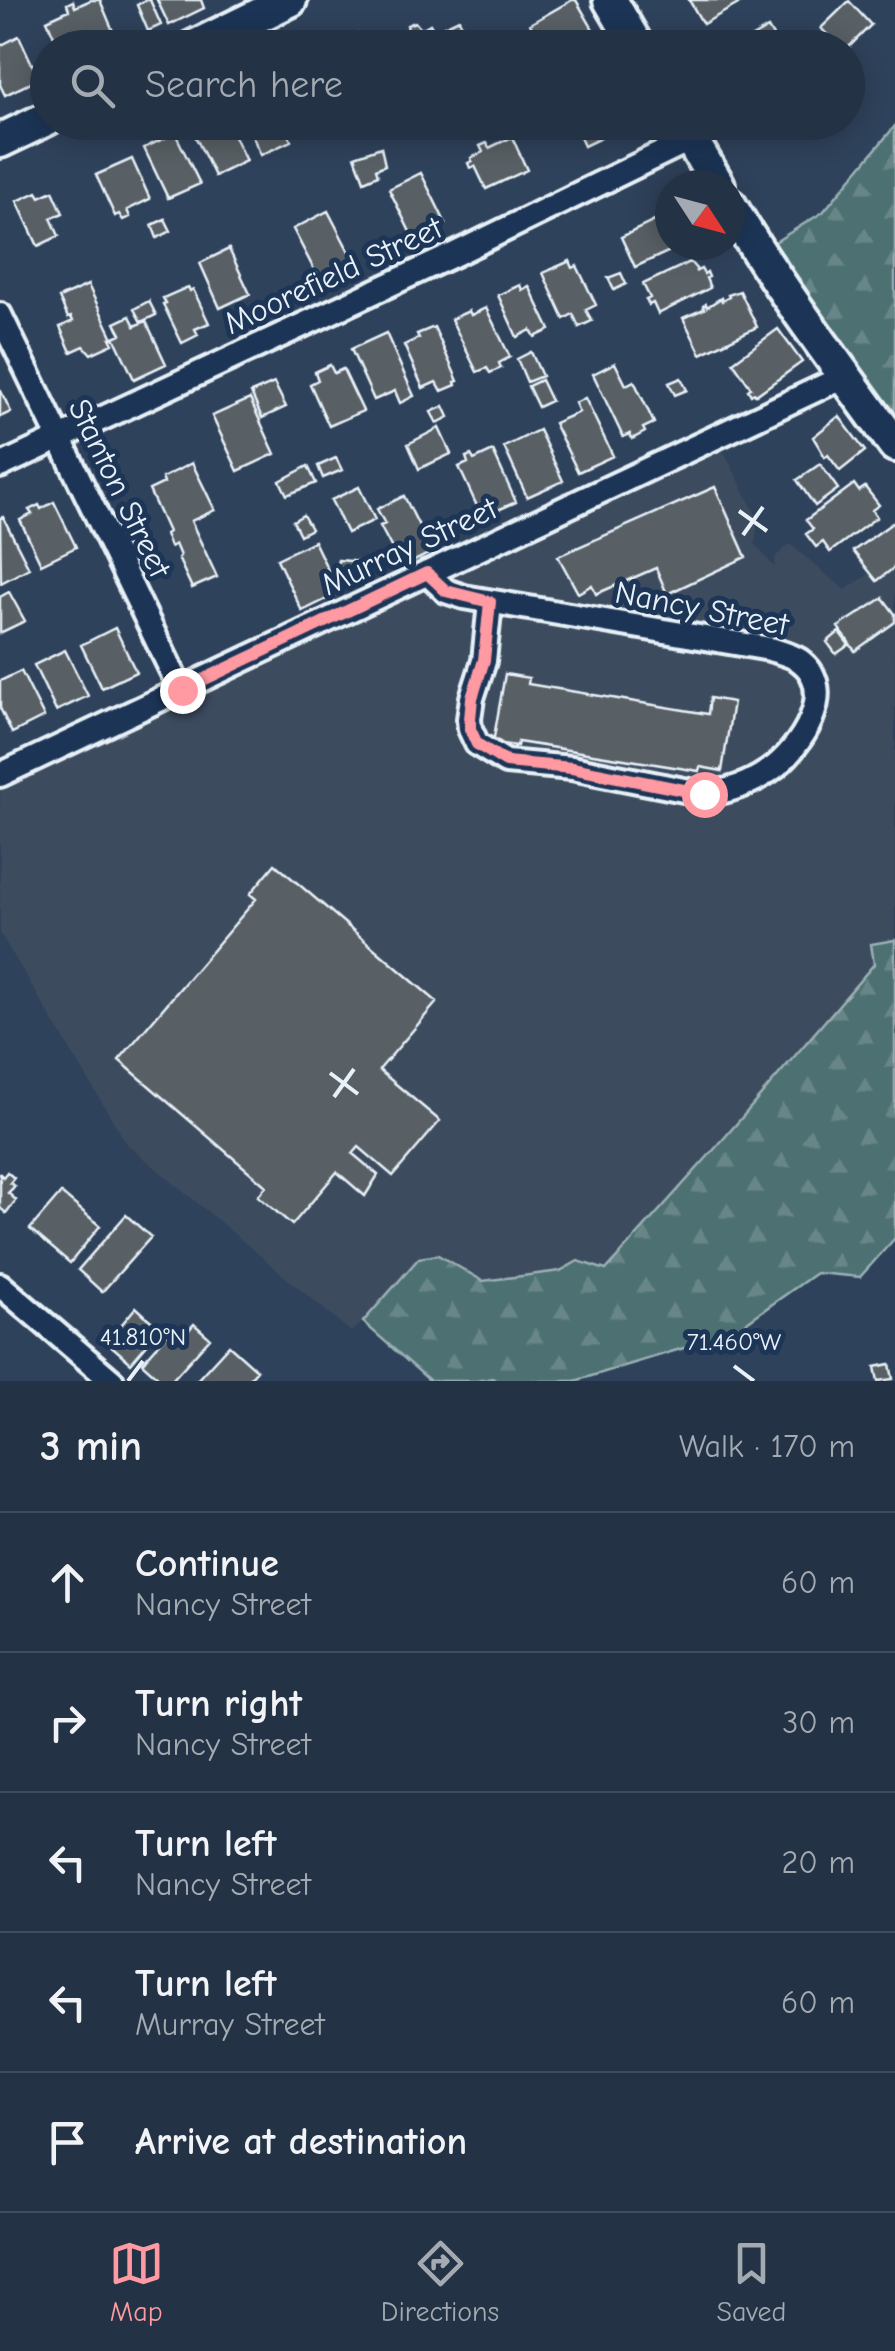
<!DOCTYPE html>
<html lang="en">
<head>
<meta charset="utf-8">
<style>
	:root { --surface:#233244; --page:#2b3a4b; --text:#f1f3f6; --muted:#a3aab2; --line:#404d5d; --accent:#ff9aa2 }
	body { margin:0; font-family:"Comic Neue",sans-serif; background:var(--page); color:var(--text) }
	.compass { position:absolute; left:655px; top:170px; width:90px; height:90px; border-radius:50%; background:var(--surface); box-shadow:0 5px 25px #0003; rotate:126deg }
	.stop { position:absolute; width:30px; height:30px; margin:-22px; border:8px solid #ff9aa2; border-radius:50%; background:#fff }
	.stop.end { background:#ff9aa2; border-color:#fff; box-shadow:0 2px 10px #0008 }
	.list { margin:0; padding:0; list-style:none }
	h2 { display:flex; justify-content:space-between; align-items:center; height:130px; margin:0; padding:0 40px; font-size:42px }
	h2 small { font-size:32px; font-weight:400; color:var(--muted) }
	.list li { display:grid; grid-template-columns:65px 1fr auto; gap:30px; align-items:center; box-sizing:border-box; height:140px; padding:0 40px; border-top:2px solid var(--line) }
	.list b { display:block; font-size:38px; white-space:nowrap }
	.list p { margin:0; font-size:32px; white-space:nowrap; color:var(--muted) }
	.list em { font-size:32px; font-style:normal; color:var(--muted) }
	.icon { flex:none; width:55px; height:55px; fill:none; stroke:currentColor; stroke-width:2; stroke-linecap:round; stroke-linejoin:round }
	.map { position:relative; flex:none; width:895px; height:1381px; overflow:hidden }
	.search { position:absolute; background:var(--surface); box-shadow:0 5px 25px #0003; left:30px; right:30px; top:30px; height:110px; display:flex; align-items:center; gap:25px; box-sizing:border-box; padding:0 35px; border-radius:55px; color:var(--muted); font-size:38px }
	.sheet { height:830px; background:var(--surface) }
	nav { display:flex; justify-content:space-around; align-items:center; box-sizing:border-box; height:140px; border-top:2px solid var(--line); background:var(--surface); font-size:28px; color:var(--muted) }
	nav a { display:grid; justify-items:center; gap:5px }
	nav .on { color:var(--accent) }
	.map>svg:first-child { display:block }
	.built { fill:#3c4b5e }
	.forest { fill:url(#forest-firs); stroke:#9bb1b5; stroke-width:2.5 }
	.building { fill:#596065; stroke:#e8f1f8; stroke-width:2.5 }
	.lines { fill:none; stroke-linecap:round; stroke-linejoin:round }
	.street-casing { stroke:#e8f1f8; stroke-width:30 }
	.secondary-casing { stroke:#e8f1f8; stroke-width:40 }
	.street { stroke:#1d3557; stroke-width:22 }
	.secondary { stroke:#1d3557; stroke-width:32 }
	.route { stroke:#ff9aa2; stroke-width:12 }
	.ticks { fill:none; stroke:#e8f1f8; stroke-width:4 }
	.labels { text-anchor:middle; stroke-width:10; stroke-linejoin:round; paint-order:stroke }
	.street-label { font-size:32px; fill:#e8f1f8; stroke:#1d3557 }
	.ticks-label { font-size:25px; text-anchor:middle; fill:#e8f1f8; stroke:#1d3557; stroke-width:10; stroke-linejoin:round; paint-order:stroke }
</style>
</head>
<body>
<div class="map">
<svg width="895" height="1381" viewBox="0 0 895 1381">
	<defs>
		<pattern id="forest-firs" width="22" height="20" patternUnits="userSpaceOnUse" patternTransform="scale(2.5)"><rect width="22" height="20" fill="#4e7172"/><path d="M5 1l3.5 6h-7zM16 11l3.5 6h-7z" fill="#688687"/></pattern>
	</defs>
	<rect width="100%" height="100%" fill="#2f425b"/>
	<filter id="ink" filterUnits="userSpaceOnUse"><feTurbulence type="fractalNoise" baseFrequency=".01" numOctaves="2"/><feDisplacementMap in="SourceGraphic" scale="20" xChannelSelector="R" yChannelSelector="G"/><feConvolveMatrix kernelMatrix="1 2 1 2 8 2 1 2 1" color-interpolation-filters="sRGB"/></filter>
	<g filter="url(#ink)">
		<path class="built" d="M 721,446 L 758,518 L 755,544 L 774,567 L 776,556 L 790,544 L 845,590 L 895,557 L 895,940 L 871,944 L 875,963 L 719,1144 L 606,1270 L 578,1261 L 560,1271 L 483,1281 L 438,1255 L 419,1258 L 363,1322 L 351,1332 L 127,1144 L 0,933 L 0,778 Z"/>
		<path class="forest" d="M 895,126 L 895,444 L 762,250 L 823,212 Z
			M 895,940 L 895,1238 L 860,1277 L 816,1273 L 730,1334 L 575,1381 L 497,1381 L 492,1378 L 477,1381 L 430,1381 L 363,1322 L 419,1258 L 438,1255 L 483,1281 L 560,1271 L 578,1261 L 606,1270 L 719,1144 L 874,964 L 871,944 Z"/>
		<path class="building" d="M 91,0 L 100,0 L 113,31 L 79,46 L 79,48 L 59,48 L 47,20 L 69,10 L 67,4 L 73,1 L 75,7 Z
			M 146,0 L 150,0 L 161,25 L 148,31 L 137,5 Z
			M 157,0 L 201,0 L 204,8 L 169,25 Z
			M 572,0 L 576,0 L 594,31 L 565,48 L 557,48 L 547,31 L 533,39 L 531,35 L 535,33 L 530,24 Z
			M 689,0 L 739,0 L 740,3 L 703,24 Z
			M 849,1 L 871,25 L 848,48 L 840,48 L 821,28 Z
			M 459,19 L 472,46 L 468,48 L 452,48 L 451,44 L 444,48 L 402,48 L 398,40 L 409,35 L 407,25 L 415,22 L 421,29 L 430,24 L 436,34 L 444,30 L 442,27 Z
			M 768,28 L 780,48 L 733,48 Z
			M 358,33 L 364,48 L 324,48 Z
			M 19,36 L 39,79 L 5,95 L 0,85 L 0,46 Z
			M 201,122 L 227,122 L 246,161 L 215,176 L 191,128 Z
			M 246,122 L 283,122 L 291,141 L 261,155 Z
			M 573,122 L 624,122 L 626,126 L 584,146 Z
			M 175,133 L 200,184 L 168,198 L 144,148 Z
			M 512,137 L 527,170 L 486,189 L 475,166 L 470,168 L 468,163 L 472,161 L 471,158 L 483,152 L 480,146 L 487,143 L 489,148 Z
			M 381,147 L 385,165 L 376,169 L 378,175 L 364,181 L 355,156 Z
			M 132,159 L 150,199 L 127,210 L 130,217 L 123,220 L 119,214 L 115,216 L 96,175 Z
			M 421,173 L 446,224 L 414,240 L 389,189 Z
			M 53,191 L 63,213 L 51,218 L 59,236 L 38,246 L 17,201 L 37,192 L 40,197 Z
			M 328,211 L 356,265 L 321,283 L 293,229 Z
			M 666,211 L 670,218 L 670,245 L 683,245 L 635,267 L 621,237 L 663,217 L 661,213 Z
			M 165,219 L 171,231 L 157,238 L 152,225 Z
			M 229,249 L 250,294 L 220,308 L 200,263 Z
			M 570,261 L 573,268 L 577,266 L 596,305 L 586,310 L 592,321 L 579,327 L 573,314 L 564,319 L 543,273 Z
			M 690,262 L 697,270 L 695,272 L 701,269 L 704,274 L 707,272 L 709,277 L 706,278 L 710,288 L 658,314 L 653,303 L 649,305 L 646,300 L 650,298 L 643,284 Z
			M 621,273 L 626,284 L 614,290 L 608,278 Z
			M 88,285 L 113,338 L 110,338 L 113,344 L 91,354 L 84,346 L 71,352 L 60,327 L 73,321 L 71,317 L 68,318 L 59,298 Z
			M 520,285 L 522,290 L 529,286 L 550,330 L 535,337 L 531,330 L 517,337 L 498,295 Z
			M 188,287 L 190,291 L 193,289 L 209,323 L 195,329 L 198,335 L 182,343 L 163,304 L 166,303 L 163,298 Z
			M 740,291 L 757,327 L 701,354 L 683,318 L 704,309 L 703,306 L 706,304 L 707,307 L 721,298 L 722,301 L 729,297 L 728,295 Z
			M 149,301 L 156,315 L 141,322 L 134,309 Z
			M 486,308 L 510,357 L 499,363 L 501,368 L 490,373 L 487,368 L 477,372 L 451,319 L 469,311 L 471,315 Z
			M 130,316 L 135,326 L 146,321 L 166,364 L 134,379 L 114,337 L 121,334 L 115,323 Z
			M 434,327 L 458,381 L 455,382 L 456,385 L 442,391 L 436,382 L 423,388 L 404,345 L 419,338 L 417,334 Z
			M 778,329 L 802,362 L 756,395 L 754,393 L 751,395 L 748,390 L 751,388 L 733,362 Z
			M 386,333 L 414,396 L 400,403 L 395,391 L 374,400 L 351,349 Z
			M 531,352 L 542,376 L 527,382 L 517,359 Z
			M 615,363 L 626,385 L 634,381 L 654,423 L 643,428 L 645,432 L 632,439 L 630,434 L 623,437 L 593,374 Z
			M 330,365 L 334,373 L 343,369 L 363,411 L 329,426 L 310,384 L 318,380 L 315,372 Z
			M 681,378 L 687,390 L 675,395 L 669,383 Z
			M 541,380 L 551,401 L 538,407 L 528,386 Z
			M 274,383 L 286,407 L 262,418 L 251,393 Z
			M 0,389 L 11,412 L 0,417 Z
			M 585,398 L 613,456 L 578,472 L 554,423 L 579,412 L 575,403 Z
			M 250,399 L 275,454 L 238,471 L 212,416 Z
			M 444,406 L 449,417 L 437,423 L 431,412 Z
			M 839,416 L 865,451 L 840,471 L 828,455 L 825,457 L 813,437 Z
			M 439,428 L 451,454 L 419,469 L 408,444 Z
			M 539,430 L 563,481 L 527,497 L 504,447 Z
			M 493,451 L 516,502 L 482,517 L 459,467 L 468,463 L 466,457 L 471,455 L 474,460 Z
			M 336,458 L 342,470 L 323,478 L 318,466 Z
			M 192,463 L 215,510 L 191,521 L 217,577 L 192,588 L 178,558 L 180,556 L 175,544 L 170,547 L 165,534 L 168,532 L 149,490 L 164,483 L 162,478 Z
			M 820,464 L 838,489 L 815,506 L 797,480 Z
			M 308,466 L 316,483 L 287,495 L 280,481 Z
			M 854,484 L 859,491 L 865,487 L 879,505 L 872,510 L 877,517 L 830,552 L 823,542 L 816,547 L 806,534 L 813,529 L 806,520 Z
			M 359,487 L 375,520 L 347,533 L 331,500 Z
			M 715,487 L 746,557 L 667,594 L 656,568 L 596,594 L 592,585 L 578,593 L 558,556 Z
			M 404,496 L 432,552 L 408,564 L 406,559 L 399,562 L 380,526 L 385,524 L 377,509 Z
			M 54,502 L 76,547 L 41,564 L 20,520 L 32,514 L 29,510 L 39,505 L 41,509 Z
			M 303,515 L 311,529 L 300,535 L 293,521 Z
			M 3,517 L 29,568 L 1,583 L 0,518 Z
			M 895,521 L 895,567 L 877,581 L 853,551 Z
			M 314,541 L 339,593 L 302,611 L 277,559 Z
			M 338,560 L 363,562 L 367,577 L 336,574 Z
			M 9,592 L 25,621 L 0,633 L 0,597 Z
			M 883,598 L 895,614 L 895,622 L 855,651 L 838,627 Z
			M 115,628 L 136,672 L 102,688 L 81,645 Z
			M 839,632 L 849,645 L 836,654 L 827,642 Z
			M 65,650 L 88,696 L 56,711 L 34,665 Z
			M 21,671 L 44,717 L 12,733 L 0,708 L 0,681 Z
			M 505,674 L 529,678 L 528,684 L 708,714 L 710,698 L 733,702 L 722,771 L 700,767 L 699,771 L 518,742 L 517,746 L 493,743 Z
			M 275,864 L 437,1002 L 379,1070 L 440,1121 L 393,1176 L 359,1147 L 353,1154 L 378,1175 L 365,1196 L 337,1172 L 292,1225 L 258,1196 L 266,1186 L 119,1060 L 256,899 L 250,894 Z
			M 7,1172 L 14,1178 L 10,1183 L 15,1186 L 8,1193 L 16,1200 L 6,1213 L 0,1208 L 0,1174 L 3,1177 Z
			M 61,1193 L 100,1226 L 70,1263 L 30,1229 Z
			M 126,1215 L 151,1237 L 102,1292 L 78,1270 Z
			M 136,1307 L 160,1329 L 131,1363 L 107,1342 Z
			M 194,1324 L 210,1338 L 171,1381 L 162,1381 L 142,1363 L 172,1329 L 182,1338 Z
			M 229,1345 L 257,1370 L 247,1381 L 196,1381 Z
			M 890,1364 L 893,1379 L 878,1381 L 875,1367 Z"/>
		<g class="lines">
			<defs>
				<path id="street" d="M 0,315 L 181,690
					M 0,466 L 451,256 L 691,139
					M 427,573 L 446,591 L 464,597 L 770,649 C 779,652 791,655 799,660 C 841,690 799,751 769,771 C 749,785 728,792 704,794 L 572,768 L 506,762 L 477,744 L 470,729 L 469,719 L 472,698 L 484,661 L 490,603
					M 0,775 L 845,376
					M 0,1285 L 112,1381"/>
				<path id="secondary" d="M 610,0 L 638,48
					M 192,48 L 290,0
					M 681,122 L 718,185
					M 0,141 L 48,118
					M 730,206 C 780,290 838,366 895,445"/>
			</defs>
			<use href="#street" class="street-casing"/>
			<use href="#secondary" class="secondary-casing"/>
			<use href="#street" class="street"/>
			<use href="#secondary" class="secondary"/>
		</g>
	</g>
	<g class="lines" filter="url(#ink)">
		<path class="route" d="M 182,690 L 427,573 L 446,591 L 490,602 L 484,660 L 472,698 L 470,719 L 470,729 L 477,744 L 506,762 L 572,768 L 704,794"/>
	</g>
	<path class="ticks" d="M 739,511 L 767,531M 743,535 L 763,507M 330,1073 L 358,1094M 334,1097 L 354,1069M 734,1366 L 754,1381M 128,1381 L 143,1361"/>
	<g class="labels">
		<g class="street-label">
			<text transform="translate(333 275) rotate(-25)" y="11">Moorefield Street</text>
			<text transform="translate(120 488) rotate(64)" y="11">Stanton Street</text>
			<text transform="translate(409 546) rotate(-25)" y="11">Murray Street</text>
			<text transform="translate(702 608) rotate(11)" y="11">Nancy Street</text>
		</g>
	</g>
	<g class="ticks-label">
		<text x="143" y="1345">41.810°N</text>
		<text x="734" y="1350">71.460°W</text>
	</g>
</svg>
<svg class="compass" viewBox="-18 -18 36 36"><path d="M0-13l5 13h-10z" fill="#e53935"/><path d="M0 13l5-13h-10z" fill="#a3aab2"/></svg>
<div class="stop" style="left:704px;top:794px"></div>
<div class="stop end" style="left:182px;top:690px"></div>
<div class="search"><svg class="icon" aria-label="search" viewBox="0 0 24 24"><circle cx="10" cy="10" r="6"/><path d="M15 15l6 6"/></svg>Search here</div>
</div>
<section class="sheet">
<h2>3 min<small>Walk · 170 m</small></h2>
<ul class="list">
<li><svg class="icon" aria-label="ahead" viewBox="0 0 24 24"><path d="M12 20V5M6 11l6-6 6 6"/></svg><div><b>Continue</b><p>Nancy Street</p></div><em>60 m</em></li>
<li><svg class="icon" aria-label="right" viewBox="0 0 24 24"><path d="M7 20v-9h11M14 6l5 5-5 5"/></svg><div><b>Turn right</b><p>Nancy Street</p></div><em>30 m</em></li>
<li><svg class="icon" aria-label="left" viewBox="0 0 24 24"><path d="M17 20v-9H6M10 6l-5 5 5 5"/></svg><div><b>Turn left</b><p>Nancy Street</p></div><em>20 m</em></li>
<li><svg class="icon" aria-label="left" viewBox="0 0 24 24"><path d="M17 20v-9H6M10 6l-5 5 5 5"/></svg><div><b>Turn left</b><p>Murray Street</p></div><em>60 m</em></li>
<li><svg class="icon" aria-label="arrive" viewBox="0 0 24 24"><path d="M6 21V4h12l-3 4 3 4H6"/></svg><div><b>Arrive at destination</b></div></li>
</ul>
</section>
<nav>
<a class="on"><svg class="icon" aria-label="map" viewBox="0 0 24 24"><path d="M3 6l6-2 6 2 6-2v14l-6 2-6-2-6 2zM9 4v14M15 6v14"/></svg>Map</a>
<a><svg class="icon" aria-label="directions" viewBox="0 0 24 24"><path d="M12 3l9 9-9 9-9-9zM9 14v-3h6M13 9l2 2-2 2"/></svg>Directions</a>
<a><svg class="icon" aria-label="saved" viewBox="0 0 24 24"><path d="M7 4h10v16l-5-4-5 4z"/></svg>Saved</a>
</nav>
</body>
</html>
